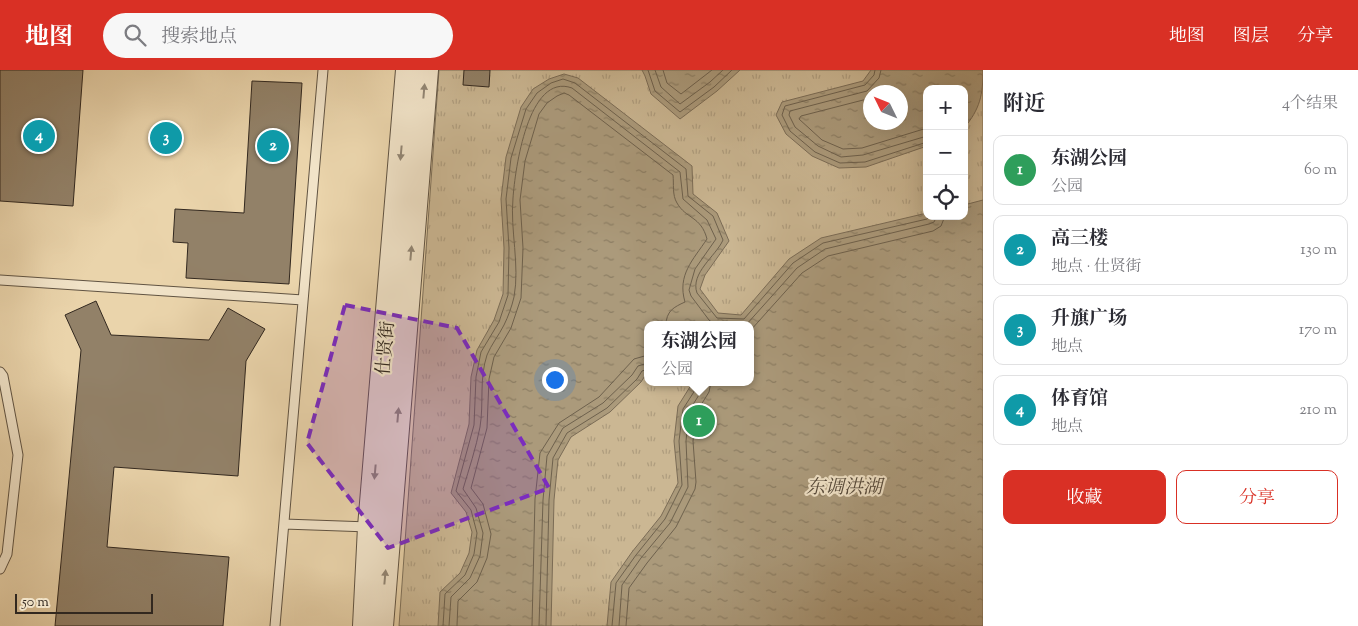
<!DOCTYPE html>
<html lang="zh">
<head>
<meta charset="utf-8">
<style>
	:root { --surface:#fff; --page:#f7f7f7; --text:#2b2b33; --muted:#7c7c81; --line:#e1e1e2; --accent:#d93025 }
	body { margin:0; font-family:"Sorts Mill Goudy","Noto Serif SC",serif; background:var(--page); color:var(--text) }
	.controls { position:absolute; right:15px; top:15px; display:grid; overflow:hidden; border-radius:10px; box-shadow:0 5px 20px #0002 }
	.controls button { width:45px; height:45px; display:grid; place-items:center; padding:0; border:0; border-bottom:1px solid var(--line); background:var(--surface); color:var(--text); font:25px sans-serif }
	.compass { position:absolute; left:863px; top:15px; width:45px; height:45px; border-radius:50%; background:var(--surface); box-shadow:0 5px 20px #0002; rotate:313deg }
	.scale { position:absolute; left:15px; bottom:12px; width:138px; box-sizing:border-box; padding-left:5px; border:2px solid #32281f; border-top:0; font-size:14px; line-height:18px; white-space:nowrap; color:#32281f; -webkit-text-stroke:4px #f1e3c8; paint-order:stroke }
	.you { position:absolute; left:554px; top:309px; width:18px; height:18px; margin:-12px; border:4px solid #fff; border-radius:50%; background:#1a73e8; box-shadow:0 0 0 8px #1a73e833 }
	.badge { display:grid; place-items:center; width:32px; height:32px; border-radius:50%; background:var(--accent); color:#fff; font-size:16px; font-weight:700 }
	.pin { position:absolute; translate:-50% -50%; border:2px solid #fff; box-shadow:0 1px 5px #0006 }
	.popup { position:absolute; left:644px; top:251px; width:110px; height:65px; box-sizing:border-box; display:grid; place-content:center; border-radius:10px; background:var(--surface); filter:drop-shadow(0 1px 4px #0005); font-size:16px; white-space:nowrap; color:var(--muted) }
	.popup b { font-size:19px; color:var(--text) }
	.popup::after { content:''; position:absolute; left:50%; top:100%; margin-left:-10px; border:10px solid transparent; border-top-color:var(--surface) }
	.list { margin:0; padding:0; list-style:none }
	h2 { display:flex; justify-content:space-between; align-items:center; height:65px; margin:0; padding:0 20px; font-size:21px }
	h2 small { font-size:16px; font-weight:400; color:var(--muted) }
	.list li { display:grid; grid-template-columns:32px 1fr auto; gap:15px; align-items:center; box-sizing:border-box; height:70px; margin:0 10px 10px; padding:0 10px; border:1px solid var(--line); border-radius:10px }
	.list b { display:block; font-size:19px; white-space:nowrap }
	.list p { margin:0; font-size:16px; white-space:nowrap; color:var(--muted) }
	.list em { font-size:16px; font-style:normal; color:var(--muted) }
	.actions { display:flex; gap:10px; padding:15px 20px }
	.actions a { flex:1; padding:11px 0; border:1px solid var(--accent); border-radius:10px; text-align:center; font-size:18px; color:var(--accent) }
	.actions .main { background:var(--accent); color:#fff }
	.icon { flex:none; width:28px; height:28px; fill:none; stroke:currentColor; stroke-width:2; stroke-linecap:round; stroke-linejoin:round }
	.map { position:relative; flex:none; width:983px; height:556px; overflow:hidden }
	header { display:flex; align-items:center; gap:30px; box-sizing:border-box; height:70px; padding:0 25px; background:var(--accent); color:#fff }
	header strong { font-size:24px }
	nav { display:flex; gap:28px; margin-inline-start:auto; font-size:18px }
	.search { width:350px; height:45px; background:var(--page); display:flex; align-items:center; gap:12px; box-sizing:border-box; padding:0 18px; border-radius:28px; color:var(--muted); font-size:19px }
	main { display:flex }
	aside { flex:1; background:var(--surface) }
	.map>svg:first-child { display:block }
	.park { fill:url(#park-tufts); stroke:#7e7059; fill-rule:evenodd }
	.water { fill:url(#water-ripples); stroke:#7b6c56; fill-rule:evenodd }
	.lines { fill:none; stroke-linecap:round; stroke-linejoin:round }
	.shore { stroke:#6e614d; stroke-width:1 }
	.building { fill:#928168; stroke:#32281f }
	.service-casing { stroke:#605342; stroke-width:11 }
	.tertiary-casing { stroke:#605342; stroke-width:26 }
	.service { stroke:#f1e3c8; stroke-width:9 }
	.tertiary { stroke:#f1e3c8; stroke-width:24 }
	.oneway { fill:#928674 }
	.marked { fill:#7b2cbf; fill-opacity:0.2; stroke:#7b2cbf; stroke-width:4; stroke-dasharray:10 6; stroke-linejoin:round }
	.labels { text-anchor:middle; stroke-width:4.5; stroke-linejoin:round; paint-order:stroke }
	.street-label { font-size:18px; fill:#32281f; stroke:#f1e3c8 }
	.water-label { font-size:19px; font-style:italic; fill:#564a3b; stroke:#f1e3c8 }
</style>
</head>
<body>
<header>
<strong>地图</strong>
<div class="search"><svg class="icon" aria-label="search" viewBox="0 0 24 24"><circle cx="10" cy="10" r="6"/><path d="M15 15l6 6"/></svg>搜索地点</div>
<nav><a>地图</a><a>图层</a><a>分享</a></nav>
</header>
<main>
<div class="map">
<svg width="983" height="556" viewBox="0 0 983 556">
	<defs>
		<pattern id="park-tufts" width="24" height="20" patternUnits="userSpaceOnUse" patternTransform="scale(1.25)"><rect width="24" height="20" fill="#cbb793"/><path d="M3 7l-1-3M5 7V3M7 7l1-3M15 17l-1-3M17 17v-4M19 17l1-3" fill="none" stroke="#af9d7e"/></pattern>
		<pattern id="water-ripples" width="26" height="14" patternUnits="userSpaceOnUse" patternTransform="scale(1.25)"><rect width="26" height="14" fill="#ab9a7b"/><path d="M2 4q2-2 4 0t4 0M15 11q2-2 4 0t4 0" fill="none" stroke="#8c7e64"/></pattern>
	</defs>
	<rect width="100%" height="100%" fill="#ead4ab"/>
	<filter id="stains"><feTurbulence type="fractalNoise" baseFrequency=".004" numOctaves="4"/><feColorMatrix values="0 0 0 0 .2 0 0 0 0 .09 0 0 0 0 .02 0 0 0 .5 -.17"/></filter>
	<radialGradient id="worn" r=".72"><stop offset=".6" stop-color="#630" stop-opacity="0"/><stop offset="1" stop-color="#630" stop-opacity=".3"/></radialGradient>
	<path class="park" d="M 439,0 L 983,0 L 983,556 L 399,556 ZM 927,19 L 964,19 L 964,146 L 927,146 ZM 871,22 L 901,22 L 901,52 L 871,52 ZM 648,255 L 750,255 L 750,312 L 648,312 Z"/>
	<path class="water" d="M 642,0 L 740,0 L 717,21 L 680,49 L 651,24 L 645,6 Z
		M 871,0 L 983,0 C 983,25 980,39 964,58 L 964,19 L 927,19 L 927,76 L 866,97 L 839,98 L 812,86 L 786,64 L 776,45 L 782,32 L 863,11 ZM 901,22 L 901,52 L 871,52 L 871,22 Z
		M 564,4 L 578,8 L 692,96 L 693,124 L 717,143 L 729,171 L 705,205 L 700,219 L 718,243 L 741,245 L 789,189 L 821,168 L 927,143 L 927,146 L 964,146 L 964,135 L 983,130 L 983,556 L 607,556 L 611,512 L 632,482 L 661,446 L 678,413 L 674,371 L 678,336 L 693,312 L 750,312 L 750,255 L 692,255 L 687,252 L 681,255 L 648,255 L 648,301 L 641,312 L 610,342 L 571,367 L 558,390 L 554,430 L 551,556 L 438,556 L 440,522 L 460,503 L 469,483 L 472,462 L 466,442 L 451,423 L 469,354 L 471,307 L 477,280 L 494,250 L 503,224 L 504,178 L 501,129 L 506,87 L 521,37 L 533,19 L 549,9 Z"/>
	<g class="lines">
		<path class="shore" d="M 648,0 L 655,21 L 680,42 L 714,17 L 732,0
			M 655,0 L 661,17 L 680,34 L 710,12 L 723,0
			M 663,0 L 667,13 L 681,24 L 712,0
			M 875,0 L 874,5 L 865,15 L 785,36 L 782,45 L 790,61 L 815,82 L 840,93 L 865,92 L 927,72
			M 881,0 L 879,8 L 867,21 L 790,41 L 789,45 L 795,57 L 818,76 L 841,87 L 863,85 L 927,66
			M 871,28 L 801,46 L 799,49 L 822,70 L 843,79 L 862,78 L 927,58
			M 746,255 L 797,198 L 825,179 L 929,154 L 934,152 L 937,146
			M 750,261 L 802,203 L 828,186 L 933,161 L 941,156 L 945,146
			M 443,556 L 445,524 L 465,505 L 474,484 L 477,463 L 471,440 L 456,421 L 474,355 L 476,307 L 481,282 L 499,252 L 508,225 L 509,178 L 506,129 L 511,88 L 526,39 L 537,23 L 551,13 L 563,9 L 575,13 L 686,99 L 688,126 L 713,146 L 723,170 C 716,186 690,203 697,223 L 717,248 L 744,249 L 793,193 L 823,173 L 927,149 L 930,146
			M 449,556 L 451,527 L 470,508 L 480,486 L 483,463 L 476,438 L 463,419 C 469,399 476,378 480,357 C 484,333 479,309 487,285 C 491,275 499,265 504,255 C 508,247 512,236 514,227 C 520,195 510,160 513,128 C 515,100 528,2 572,18 L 680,102 L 683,129 L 707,150 L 716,169 L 695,199 L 689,220 L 691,226 L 709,250 L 714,254 L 720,255
			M 457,556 L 458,531 L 477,512 L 487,488 L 491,464 L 483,434 L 471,418 L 487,358 L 489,309 L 494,287 L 511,258 L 521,228 L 523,178 L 520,130 L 525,91 L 539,44 L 547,33 L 557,26 L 564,23 L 569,25 L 673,105 C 674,114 672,125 677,133 C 686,149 701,146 707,169 C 693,190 677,205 685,232 C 674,237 666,241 666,255
			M 532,556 L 535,429 L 540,383 L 559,353 L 599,327 L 634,289 L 648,285
			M 539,556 L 543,430 L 547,386 L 563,358 L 603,333 L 632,305 L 638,296 L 648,293
			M 546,556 L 549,430 L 553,388 L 567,363 L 607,338 L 637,309 L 642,301 L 648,299
			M 612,556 L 616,513 L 636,485 L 665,449 L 682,415 L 679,371 L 683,339 L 697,317 L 697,312
			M 619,556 L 622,515 L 641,488 L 670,453 L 688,417 L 686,371 L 689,341 L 702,320 L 704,312
			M 626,556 L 629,518 L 647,493 L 676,457 L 695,419 L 696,412 L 693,371 L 696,343 L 709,322 L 711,312"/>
	</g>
	<path class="building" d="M 0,0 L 83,0 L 73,136 L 0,131 Z
		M 464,0 L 490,0 L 489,17 L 463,15 Z
		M 252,11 L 302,13 L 289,214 L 186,208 L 188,173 L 173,172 L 175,139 L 244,143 Z
		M 96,231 L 111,265 L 209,270 L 228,238 L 265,259 L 246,291 L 238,406 L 114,397 L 107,477 L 229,487 L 223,556 L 55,556 L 81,280 L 65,245 Z"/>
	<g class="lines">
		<defs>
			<path id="service" d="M 0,210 L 303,230
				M 0,302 L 3,306 L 18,385 L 7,484 L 0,499
				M 284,454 L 369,457
				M 275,556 L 323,0"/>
			<path id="tertiary" d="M 365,556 L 370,457 L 408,0
				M 381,556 L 426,0"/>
		</defs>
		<use href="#service" class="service-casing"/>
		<use href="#tertiary" class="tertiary-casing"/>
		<use href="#service" class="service"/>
		<use href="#tertiary" class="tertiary"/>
	</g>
	<defs><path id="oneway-solid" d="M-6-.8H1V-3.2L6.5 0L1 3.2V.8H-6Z" transform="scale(1.25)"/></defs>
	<g class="oneway">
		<use href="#oneway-solid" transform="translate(424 21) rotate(-85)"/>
		<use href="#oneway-solid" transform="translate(401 83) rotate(95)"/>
		<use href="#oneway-solid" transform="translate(411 183) rotate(-85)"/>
		<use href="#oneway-solid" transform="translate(398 345) rotate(-85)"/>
		<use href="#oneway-solid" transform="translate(375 402) rotate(95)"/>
		<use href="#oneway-solid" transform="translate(385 507) rotate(-85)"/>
	</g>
	<path class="marked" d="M 345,235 L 457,258 L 549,418 L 388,478 L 307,373 Z"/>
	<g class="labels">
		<g class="street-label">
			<text transform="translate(385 278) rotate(-85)" y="6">仕贤街</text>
		</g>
		<g class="water-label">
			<text x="844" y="423">东调洪湖</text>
		</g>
	</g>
	<rect width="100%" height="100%" filter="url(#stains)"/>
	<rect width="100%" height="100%" fill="url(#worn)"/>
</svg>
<div class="controls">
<button>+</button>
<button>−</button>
<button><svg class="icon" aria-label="locate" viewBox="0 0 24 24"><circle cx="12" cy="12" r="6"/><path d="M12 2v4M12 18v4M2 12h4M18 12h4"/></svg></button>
</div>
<svg class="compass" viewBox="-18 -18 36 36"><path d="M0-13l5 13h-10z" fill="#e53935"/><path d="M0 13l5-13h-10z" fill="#7c7c81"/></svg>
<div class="scale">50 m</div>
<div class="you"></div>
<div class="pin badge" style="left:699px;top:351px;background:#2e9e5b">1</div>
<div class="popup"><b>东湖公园</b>公园</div>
<div class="pin badge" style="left:273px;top:76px;background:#0f9aa8">2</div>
<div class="pin badge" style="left:166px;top:68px;background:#0f9aa8">3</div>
<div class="pin badge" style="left:39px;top:66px;background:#0f9aa8">4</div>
</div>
<aside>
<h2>附近<small>4个结果</small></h2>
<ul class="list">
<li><span class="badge" style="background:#2e9e5b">1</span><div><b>东湖公园</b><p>公园</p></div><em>60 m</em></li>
<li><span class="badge" style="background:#0f9aa8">2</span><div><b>高三楼</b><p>地点 · 仕贤街</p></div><em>130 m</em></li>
<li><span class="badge" style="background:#0f9aa8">3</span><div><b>升旗广场</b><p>地点</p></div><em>170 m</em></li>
<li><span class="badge" style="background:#0f9aa8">4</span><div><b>体育馆</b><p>地点</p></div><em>210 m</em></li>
</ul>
<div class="actions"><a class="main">收藏</a><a>分享</a></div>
</aside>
</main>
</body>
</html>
